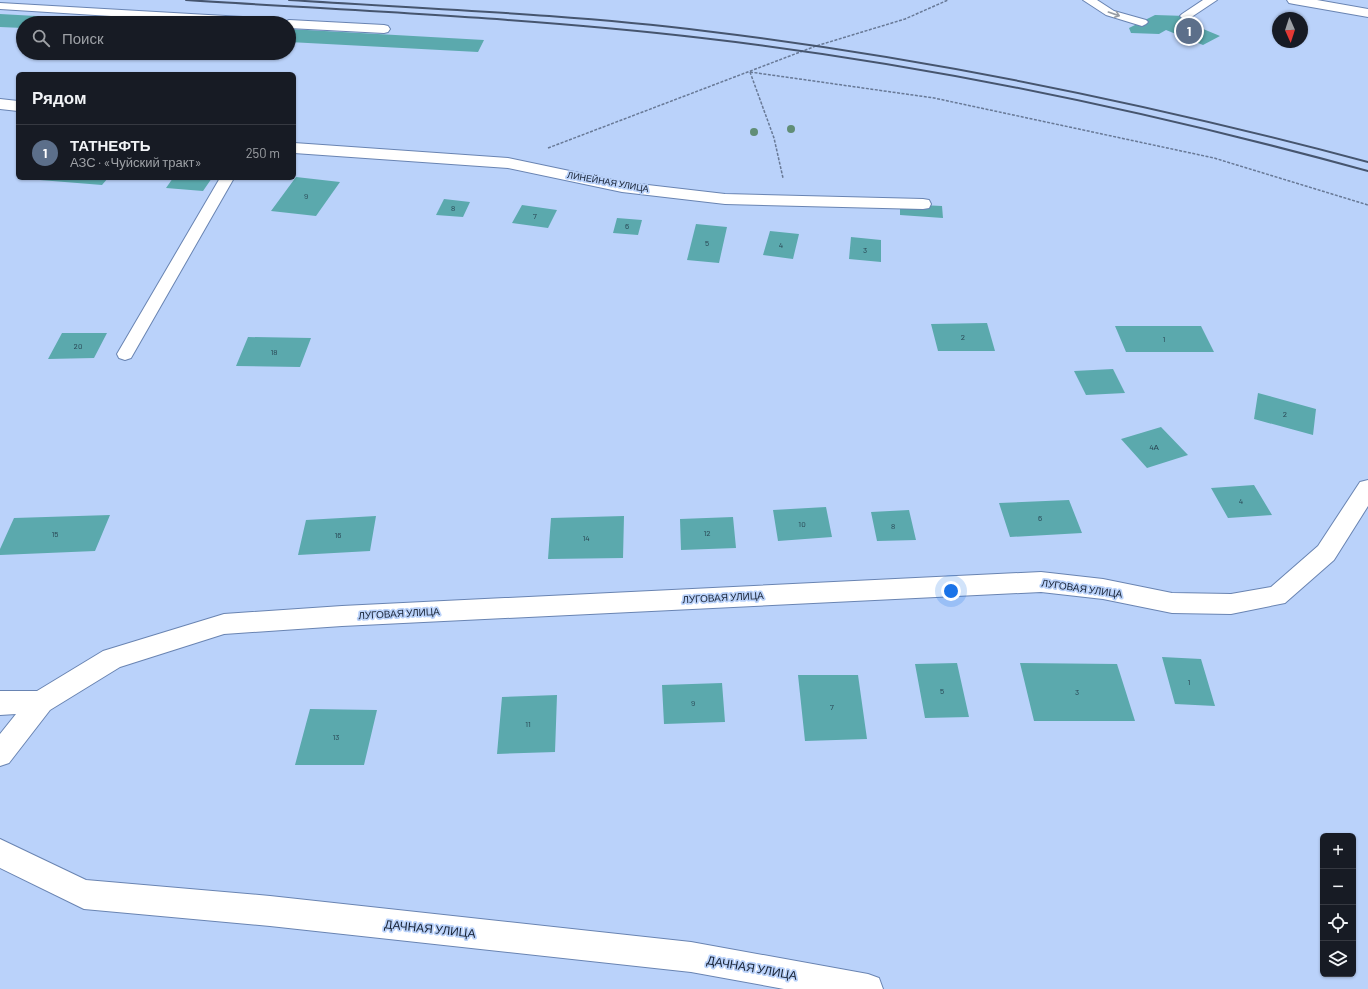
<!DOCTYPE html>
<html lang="ru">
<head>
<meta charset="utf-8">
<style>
	:root { --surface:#171b24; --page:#242831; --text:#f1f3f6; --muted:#9ea1a6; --line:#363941; --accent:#bbb19e }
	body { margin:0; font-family:Barlow,sans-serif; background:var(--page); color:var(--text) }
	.controls { position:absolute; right:12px; bottom:12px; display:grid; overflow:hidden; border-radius:6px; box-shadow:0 1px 3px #0004 }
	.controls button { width:36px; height:36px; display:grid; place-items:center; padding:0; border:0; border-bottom:1px solid var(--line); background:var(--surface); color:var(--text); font:20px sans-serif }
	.compass { position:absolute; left:1272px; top:12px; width:36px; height:36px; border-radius:50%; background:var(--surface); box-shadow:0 1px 3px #0004; rotate:177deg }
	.you { position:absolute; left:951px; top:591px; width:14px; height:14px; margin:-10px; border:3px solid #fff; border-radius:50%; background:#1a73e8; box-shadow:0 0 0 6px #1a73e833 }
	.badge { display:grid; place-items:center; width:26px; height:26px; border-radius:50%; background:var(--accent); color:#fff; font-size:13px; font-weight:700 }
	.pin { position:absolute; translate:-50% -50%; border:2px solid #fff; box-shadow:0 1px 4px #0006 }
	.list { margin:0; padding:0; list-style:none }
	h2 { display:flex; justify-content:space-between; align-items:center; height:52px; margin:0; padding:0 16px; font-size:17px }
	h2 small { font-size:13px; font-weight:400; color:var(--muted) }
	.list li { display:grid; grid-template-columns:26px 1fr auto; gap:12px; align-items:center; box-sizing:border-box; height:56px; padding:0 16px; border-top:1px solid var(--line) }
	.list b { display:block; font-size:15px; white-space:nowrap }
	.list p { margin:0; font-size:13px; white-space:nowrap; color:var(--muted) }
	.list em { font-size:13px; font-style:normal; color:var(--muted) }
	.icon { flex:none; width:22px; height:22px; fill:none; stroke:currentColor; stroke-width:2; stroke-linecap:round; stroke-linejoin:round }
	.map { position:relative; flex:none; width:1368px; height:989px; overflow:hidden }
	.search { position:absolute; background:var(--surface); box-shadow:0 1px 3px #0004; left:16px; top:16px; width:280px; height:44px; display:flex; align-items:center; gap:10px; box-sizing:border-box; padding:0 14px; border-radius:22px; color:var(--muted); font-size:15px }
	.panel { position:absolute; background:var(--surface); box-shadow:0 1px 3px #0004; left:16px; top:72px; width:280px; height:108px; border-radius:6px }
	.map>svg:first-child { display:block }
	.building { fill:#5ba9ad }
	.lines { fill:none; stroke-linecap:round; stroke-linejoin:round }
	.lane-casing { stroke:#6984b2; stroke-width:2 }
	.street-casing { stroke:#6984b2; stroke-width:2 }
	.highway-casing { stroke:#6984b2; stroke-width:2 }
	.path { stroke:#687996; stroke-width:1.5; stroke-dasharray:3 1.5; stroke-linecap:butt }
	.lane { fill:#fff; fill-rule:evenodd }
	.street { fill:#fff; fill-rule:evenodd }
	.highway { fill:#fff; fill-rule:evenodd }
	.rail { stroke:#46556e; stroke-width:2 }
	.tree { fill:#618e76 }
	.oneway { stroke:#979ca4 }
	.labels { text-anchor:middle; stroke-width:3.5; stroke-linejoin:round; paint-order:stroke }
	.number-label { font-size:8px; fill:#284452 }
	.far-street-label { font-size:9px; fill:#172234; stroke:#bad2fa }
	.street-label { font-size:10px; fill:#172234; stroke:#bad2fa }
	.near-street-label { font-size:12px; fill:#172234; stroke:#bad2fa }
</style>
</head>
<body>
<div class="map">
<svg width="1368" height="989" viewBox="0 0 1368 989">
	<rect width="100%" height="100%" fill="#bad2fa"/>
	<path class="building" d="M 0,14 L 144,22 L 144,23 L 23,23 L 23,28 L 0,27 Z
		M 1155,15 L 1186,16 L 1184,21 L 1220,36 L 1203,45 L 1166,30 L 1159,34 L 1131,33 L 1129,28 Z
		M 289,29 L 484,40 L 478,52 L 289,42 Z
		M 296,177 L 340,182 L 316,216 L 271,211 Z
		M 42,178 L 108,178 L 102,185 L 40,180 Z
		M 173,178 L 212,178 L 203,191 L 166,188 Z
		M 444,199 L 470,202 L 463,217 L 436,215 Z
		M 900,204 L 942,206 L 943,218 L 900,215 Z
		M 522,205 L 557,210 L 548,228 L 512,223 Z
		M 617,218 L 642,220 L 638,235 L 613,233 Z
		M 696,224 L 727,227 L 719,263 L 687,260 Z
		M 770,231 L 799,234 L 793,259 L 763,255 Z
		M 851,237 L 881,240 L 881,262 L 849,259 Z
		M 987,323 L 995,351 L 938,351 L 931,324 Z
		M 1115,326 L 1201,326 L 1214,352 L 1126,352 Z
		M 62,333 L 107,333 L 94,358 L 48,359 Z
		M 248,337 L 311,338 L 300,367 L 236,366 Z
		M 1113,369 L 1125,393 L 1086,395 L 1074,371 Z
		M 1258,393 L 1316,409 L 1313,435 L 1254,419 Z
		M 1161,427 L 1188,455 L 1147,468 L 1121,439 Z
		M 1254,485 L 1272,515 L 1228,518 L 1211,488 Z
		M 1069,500 L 1082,533 L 1010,537 L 999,503 Z
		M 826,507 L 832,537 L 778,541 L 773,510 Z
		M 909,510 L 916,540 L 877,541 L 871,512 Z
		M 110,515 L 95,551 L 0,555 L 0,549 L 14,518 Z
		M 376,516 L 370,551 L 298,555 L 306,520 Z
		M 624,516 L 623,558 L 548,559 L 551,518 Z
		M 733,517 L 736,548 L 681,550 L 680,519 Z
		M 1162,657 L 1201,659 L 1215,706 L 1175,704 Z
		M 957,663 L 969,717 L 925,718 L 915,664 Z
		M 1020,663 L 1117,664 L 1135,721 L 1034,721 Z
		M 798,675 L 858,675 L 867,739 L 805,741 Z
		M 722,683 L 725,722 L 664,724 L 662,685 Z
		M 557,695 L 555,752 L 497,754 L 502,697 Z
		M 310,709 L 377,710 L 364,765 L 295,765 Z"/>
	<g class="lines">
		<defs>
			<path id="lane" d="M 1083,0 L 1097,0 L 1114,11 L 1146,20 L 1148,22 L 1146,24 L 1142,26 L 1106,15 Z
				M 1203,0 L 1217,0 L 1190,18 L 1182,18 L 1180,16 L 1182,14 Z
				M 0,3 L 280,19 L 285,22 L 289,20 L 384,25 L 388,26 L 390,29 L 388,32 L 384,33 L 289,28 L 289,23 L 222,23 L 0,9 Z
				M 220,178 L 234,178 L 131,358 L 125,360 L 119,358 L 117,354 Z"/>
			<path id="street" d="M 0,99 L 18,101 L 18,111 L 0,109 Z
				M 294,143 L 508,158 L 622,182 L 725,194 L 923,199 L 929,200 L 931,204 L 929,208 L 923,209 L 725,204 L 622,192 L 508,168 L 294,153 Z
				M 1368,480 L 1368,506 L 1334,560 L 1285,603 L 1231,614 L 1172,613 L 1103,599 L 1041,592 L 342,626 L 224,634 L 120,667 L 50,710 L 9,763 L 0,766 L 0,734 L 16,714 L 0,715 L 0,691 L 37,691 L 103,651 L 224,614 L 342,606 L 1041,572 L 1103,579 L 1172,593 L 1231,594 L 1271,587 L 1318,546 L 1360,482 Z
				M 0,839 L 86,880 L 270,896 L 691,942 L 868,974 L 879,978 L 883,989 L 784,989 L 691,972 L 270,926 L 84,909 L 0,868 Z"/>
			<path id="highway" d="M 1287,0 L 1317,0 L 1368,9 L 1368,17 L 1294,4 L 1289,3 Z"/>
		</defs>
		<use href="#lane" class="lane-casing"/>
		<use href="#street" class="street-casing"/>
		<use href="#highway" class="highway-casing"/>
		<path class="path" d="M 750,72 L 934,98 L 1214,158 L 1368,205
			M 750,72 L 774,138 L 783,178
			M 548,148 L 816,46 L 905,19 L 948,0"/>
		<use href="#lane" class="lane"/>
		<use href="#street" class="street"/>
		<use href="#highway" class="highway"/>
		<path class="rail" d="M 186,0 C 358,11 531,18 702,38 C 928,64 1149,111 1368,171
			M 289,0 C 428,9 567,14 705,31 C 929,58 1150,104 1368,162"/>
	</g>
	<g class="tree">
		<circle cx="791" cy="129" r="4"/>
		<circle cx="754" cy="132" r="4"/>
	</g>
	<defs><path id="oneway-shaft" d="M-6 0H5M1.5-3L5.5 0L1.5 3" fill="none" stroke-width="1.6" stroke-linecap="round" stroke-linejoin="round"/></defs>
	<use class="oneway" href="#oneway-shaft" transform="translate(1114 14) rotate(19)"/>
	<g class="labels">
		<g class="number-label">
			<text x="306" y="199">9</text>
			<text x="453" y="211">8</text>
			<text x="535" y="219">7</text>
			<text x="627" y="229">6</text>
			<text x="707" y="246">5</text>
			<text x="781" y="248">4</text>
			<text x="865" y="253">3</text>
			<text x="963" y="340">2</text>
			<text x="1164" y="342">1</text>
			<text x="78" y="349">20</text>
			<text x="274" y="355">18</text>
			<text x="1285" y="417">2</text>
			<text x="1154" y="450">4А</text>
			<text x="1241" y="504">4</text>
			<text x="1040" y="521">6</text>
			<text x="802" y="527">10</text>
			<text x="893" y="529">8</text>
			<text x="707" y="536">12</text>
			<text x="55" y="537">15</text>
			<text x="338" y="538">16</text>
			<text x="586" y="541">14</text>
			<text x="1189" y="685">1</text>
			<text x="942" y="694">5</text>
			<text x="1077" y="695">3</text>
			<text x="693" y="706">9</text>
			<text x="832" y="710">7</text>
			<text x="528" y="727">11</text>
			<text x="336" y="740">13</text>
		</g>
		<g class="far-street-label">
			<text transform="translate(608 182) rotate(10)" y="3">ЛИНЕЙНАЯ УЛИЦА</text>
		</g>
		<g class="street-label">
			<text transform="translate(1082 588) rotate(8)" y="4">ЛУГОВАЯ УЛИЦА</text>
			<text transform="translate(723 597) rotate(-3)" y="4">ЛУГОВАЯ УЛИЦА</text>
			<text transform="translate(399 613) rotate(-3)" y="4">ЛУГОВАЯ УЛИЦА</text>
		</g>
		<g class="near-street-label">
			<text transform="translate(430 929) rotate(6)" y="4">ДАЧНАЯ УЛИЦА</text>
			<text transform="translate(752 968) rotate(10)" y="4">ДАЧНАЯ УЛИЦА</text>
		</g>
	</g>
</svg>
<div class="controls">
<button>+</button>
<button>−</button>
<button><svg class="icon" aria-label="locate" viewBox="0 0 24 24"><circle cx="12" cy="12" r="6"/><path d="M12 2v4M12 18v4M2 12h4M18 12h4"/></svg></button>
<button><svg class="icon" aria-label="layers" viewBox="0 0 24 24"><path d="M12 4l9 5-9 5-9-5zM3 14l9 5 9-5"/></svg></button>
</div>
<svg class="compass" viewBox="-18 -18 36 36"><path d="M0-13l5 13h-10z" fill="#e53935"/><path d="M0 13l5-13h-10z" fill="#9ea1a6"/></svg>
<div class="you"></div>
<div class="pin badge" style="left:1189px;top:31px;background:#5c6f8a">1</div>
<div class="search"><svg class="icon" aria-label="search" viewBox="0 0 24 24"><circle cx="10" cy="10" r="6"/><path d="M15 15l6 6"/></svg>Поиск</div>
<section class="panel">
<h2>Рядом<small></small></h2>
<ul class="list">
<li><span class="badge" style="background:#5c6f8a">1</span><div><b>ТАТНЕФТЬ</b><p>АЗС · «Чуйский тракт»</p></div><em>250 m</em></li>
</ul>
</section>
</div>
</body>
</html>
